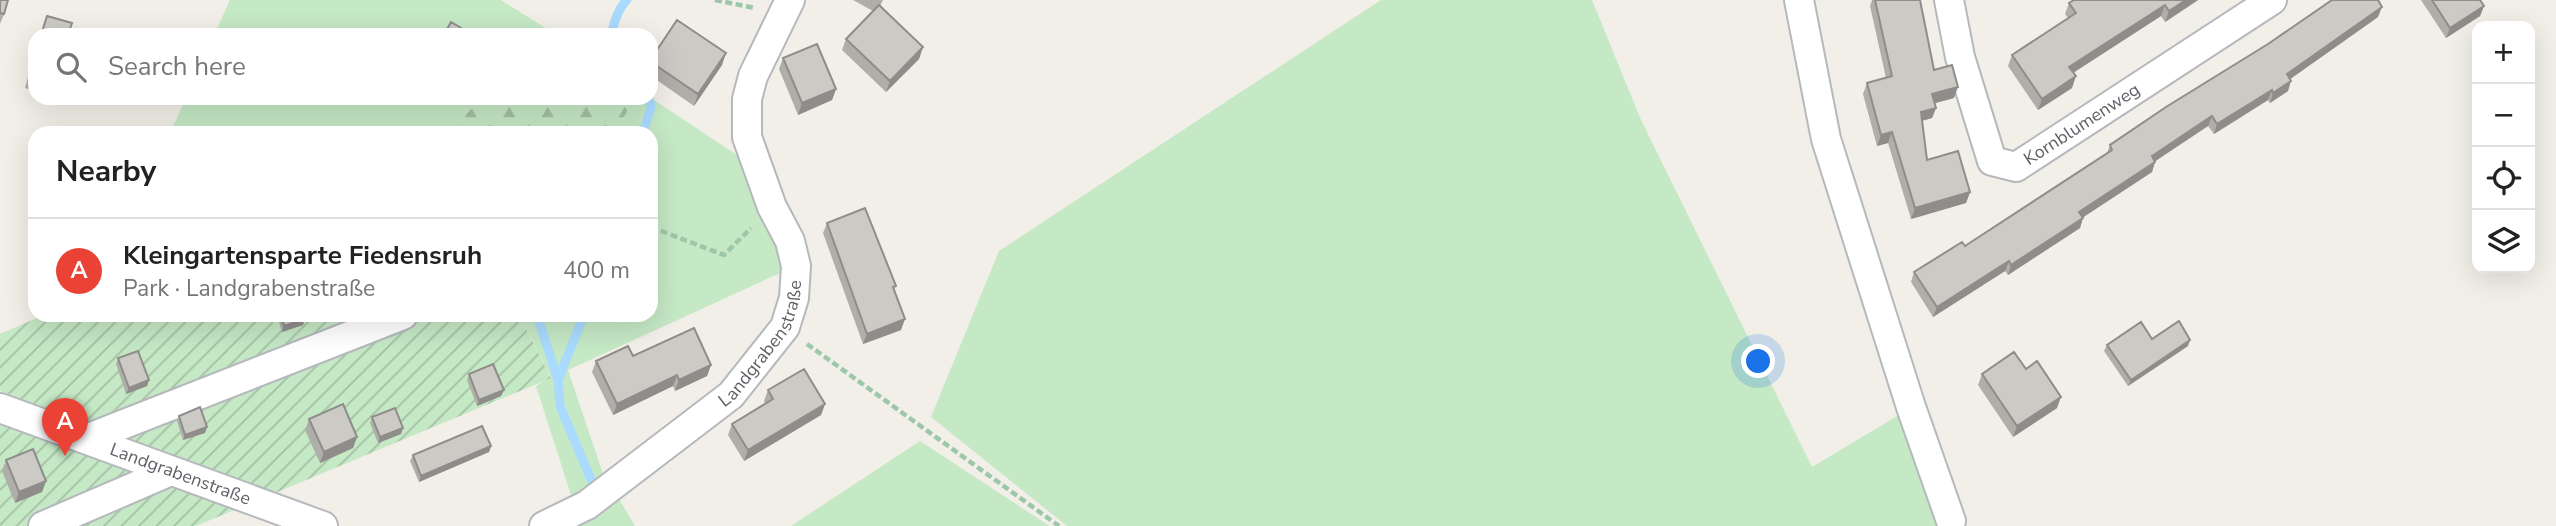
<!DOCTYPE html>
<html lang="en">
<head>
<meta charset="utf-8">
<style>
	:root { --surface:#fff; --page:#f6f6f6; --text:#222; --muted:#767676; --line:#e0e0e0; --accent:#ea4335 }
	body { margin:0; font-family:"Nunito Sans",sans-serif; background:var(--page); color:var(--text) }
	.controls { position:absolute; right:21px; top:21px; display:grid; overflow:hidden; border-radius:14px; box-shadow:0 7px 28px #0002 }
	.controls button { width:63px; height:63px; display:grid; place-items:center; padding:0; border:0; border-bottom:2px solid var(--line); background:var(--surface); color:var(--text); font:35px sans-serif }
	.you { position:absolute; left:1759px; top:362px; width:24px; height:24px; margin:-18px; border:5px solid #fff; border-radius:50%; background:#1a73e8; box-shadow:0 0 0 10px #1a73e833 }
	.badge { display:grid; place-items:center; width:46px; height:46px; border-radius:50%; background:var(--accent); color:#fff; font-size:23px; font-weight:700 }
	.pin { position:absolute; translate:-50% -58px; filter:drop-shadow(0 2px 4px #0008) }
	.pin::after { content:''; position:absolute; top:37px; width:24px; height:21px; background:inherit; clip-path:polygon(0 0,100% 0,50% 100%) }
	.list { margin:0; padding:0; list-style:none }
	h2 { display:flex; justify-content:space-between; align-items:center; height:91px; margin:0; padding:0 28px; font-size:30px }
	h2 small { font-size:23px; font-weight:400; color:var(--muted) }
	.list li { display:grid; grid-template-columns:46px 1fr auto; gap:21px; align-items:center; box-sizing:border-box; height:105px; padding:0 28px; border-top:2px solid var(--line) }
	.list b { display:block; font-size:26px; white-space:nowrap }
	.list p { margin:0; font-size:23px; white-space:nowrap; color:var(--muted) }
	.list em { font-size:23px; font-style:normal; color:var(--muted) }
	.icon { flex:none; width:38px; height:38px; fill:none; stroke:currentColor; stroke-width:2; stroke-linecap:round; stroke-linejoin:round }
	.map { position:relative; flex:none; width:2556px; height:526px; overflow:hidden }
	.search { position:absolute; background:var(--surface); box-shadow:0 7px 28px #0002; left:28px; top:28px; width:630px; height:77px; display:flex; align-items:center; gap:18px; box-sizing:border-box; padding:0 24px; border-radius:21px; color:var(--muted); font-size:26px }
	.panel { position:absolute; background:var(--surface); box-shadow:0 7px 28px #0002; left:28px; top:126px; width:630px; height:196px; border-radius:21px }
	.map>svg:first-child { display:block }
	.grass { fill:#c5e8c5 }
	.forest { fill:url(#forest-firs) }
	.garden { fill:url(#garden-furrows) }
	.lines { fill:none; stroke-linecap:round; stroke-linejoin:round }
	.stream { stroke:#aadaff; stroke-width:9 }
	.minor-casing { stroke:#b5b8bc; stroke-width:32 }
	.path { stroke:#9cc7a9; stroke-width:4.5; stroke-dasharray:7 3.5; stroke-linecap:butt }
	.minor { stroke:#fff; stroke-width:28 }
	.wall { fill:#afaea9 }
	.shaded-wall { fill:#8f8d8a }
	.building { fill:#cccac5; stroke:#8f8d8a; stroke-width:2 }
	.labels { text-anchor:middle; stroke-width:7; stroke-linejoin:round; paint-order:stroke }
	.street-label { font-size:18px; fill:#5f6368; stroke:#fff }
</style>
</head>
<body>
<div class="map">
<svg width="2556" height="526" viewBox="0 0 2556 526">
	<defs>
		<pattern id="forest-firs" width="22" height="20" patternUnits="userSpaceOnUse" patternTransform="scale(1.75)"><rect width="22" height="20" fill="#c5e8c5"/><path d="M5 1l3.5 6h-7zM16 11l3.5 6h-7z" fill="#a3c0a4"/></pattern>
		<pattern id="garden-furrows" width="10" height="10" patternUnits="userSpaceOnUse" patternTransform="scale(1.75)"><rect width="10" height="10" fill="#c5e8c5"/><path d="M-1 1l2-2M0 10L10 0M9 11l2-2" fill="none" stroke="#a3c0a4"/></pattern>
	</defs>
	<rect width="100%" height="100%" fill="#f1efe8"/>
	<path class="grass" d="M 230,0 L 501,0 L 555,34 L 214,35 Z
		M 1381,0 L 1592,0 L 1641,120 L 1812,467 L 1904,412 L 1949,526 L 1067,526 L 931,417 L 999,251 Z
		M 186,98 L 484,98 L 444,133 L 170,133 Z
		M 633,98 L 651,98 L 746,161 L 789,269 L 568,370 L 605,480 L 571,495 L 536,386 L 551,377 L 519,315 L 651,315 L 651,133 L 617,133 Z
		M 920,441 L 1048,525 L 1050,526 L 791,526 Z
		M 616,494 L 635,526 L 563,526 Z"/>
	<path class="forest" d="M 484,98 L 633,98 L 617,133 L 444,133 Z"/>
	<path class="garden" d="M 44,315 L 519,315 L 551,378 L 196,526 L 0,526 L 0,414 L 248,493 L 0,391 L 0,334 Z"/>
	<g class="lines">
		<path class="stream" d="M 611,35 C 614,23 618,8 627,0
			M 643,133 L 651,107 L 649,98
			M 537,315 L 558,380
			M 584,315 L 558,380 L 560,406 L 592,482"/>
		<defs>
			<g id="minor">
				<path d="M 1799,0 L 1826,139 L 1911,407 L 1951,521"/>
				<path id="s1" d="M 1949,0 L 1960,57 L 1992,161 L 2016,167 L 2272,0"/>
				<path id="s2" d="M 0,408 L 323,526"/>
				<path d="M 86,439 L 403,315"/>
				<path d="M 43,526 L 171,471"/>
				<path id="s3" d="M 544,526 L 587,505 L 731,395 L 785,327 L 794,298 L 796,266 L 790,241 L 772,207 L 747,137 L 747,99 L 753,76 L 790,0"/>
			</g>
		</defs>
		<use href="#minor" class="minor-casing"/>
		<path class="path" d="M 715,0 L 755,8
			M 651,227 L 724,255 L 751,228
			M 807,344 L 1059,526"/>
		<use href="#minor" class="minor"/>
	</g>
	<path class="wall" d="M 0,0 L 4,14 L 0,24 Z
		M 853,0 L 883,0 L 880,6 L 923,47 L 919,59 L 886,92 L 842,50 L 846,39 L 873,11 Z
		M 1872,0 L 1920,0 L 1934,70 L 1954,98 L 1935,103 L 1936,108 L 1932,118 L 1922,121 L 1927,160 L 1970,192 L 1966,203 L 1911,219 L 1888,143 L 1877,146 L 1863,94 L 1867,83 L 1886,78 L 1870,6 Z
		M 2074,0 L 2198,0 L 2165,22 L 2161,16 L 2073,73 L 2072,88 L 2038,110 L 2008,66 L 2012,55 L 2068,18 L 2065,14 L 2069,3 Z
		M 2421,0 L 2480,0 L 2484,6 L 2480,16 L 2446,38 Z
		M 2378,17 L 2290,79 L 2288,91 L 2270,103 L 2268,100 L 2214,134 L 2208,126 L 2155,161 L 2152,172 L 2083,217 L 2080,228 L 2008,275 L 2005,271 L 1933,317 L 1911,282 L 1914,272 L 1965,246 L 2107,153 L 2110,145 Z
		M 35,53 L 35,91 L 25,88 Z
		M 783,58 L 836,89 L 832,100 L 798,115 L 779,69 Z
		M 651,59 L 722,65 L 694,106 L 651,76 Z
		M 827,223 L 896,286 L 894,290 L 901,330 L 863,344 L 823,233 Z
		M 277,315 L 304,315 L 303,325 L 282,332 Z
		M 2152,339 L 2188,346 L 2128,386 L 2104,351 L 2107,345 Z
		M 633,356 L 711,365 L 707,376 L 675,391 L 673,386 L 613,415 L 592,372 L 596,361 Z
		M 118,358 L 149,380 L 147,386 L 126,394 L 116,364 Z
		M 2026,369 L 2057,408 L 2013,437 L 1978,385 L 1982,374 Z
		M 469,374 L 501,396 L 477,406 L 467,380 Z
		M 768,390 L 825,404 L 821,415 L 744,461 L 728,435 L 732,424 L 765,403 L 764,401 Z
		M 179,416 L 207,427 L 205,433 L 183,440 L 177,421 Z
		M 372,417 L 403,428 L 401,434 L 378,443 L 370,423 Z
		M 309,419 L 357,437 L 353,448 L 320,463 L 305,430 Z
		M 491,446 L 489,452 L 419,482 L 410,461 L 413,455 Z
		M 6,460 L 46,481 L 42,492 L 15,503 L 2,471 Z"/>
	<path class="shaded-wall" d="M 2186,0 L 2198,0 L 2165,22 L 2169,11 Z
		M 2165,5 L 2161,16 L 2065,78 L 2069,67 Z
		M 2484,6 L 2480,16 L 2446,38 L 2450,28 Z
		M 2382,7 L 2378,17 L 2283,84 L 2287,74 Z
		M 923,47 L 919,59 L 886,92 L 890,81 Z
		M 726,53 L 722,65 L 694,106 L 698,94 Z
		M 2076,76 L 2072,88 L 2038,110 L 2042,99 Z
		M 2291,81 L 2288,91 L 2270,103 L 2273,93 Z
		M 1958,87 L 1954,98 L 1928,105 L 1932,94 Z
		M 836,89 L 832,100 L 798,115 L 802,103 Z
		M 2272,90 L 2268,100 L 2214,134 L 2217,124 Z
		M 1936,108 L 1932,118 L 1917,122 L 1921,112 Z
		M 2212,116 L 2208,126 L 2148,166 L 2152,156 Z
		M 1892,132 L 1888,143 L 1877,146 L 1881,135 Z
		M 2155,162 L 2152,172 L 2076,222 L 2079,212 Z
		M 1970,192 L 1966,203 L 1911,219 L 1915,208 Z
		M 2083,218 L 2080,228 L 2008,275 L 2011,265 Z
		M 2009,261 L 2005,271 L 1933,317 L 1937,307 Z
		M 305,319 L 303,325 L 282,332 L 284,326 Z
		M 905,319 L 901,330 L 863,344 L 867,334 Z
		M 2190,340 L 2188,346 L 2128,386 L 2131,380 Z
		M 711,365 L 707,376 L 675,391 L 679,380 Z
		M 677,375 L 673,386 L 613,415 L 617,404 Z
		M 149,380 L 147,386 L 126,394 L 129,388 Z
		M 504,390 L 501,396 L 477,406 L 479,400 Z
		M 2061,397 L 2057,408 L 2013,437 L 2017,426 Z
		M 825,404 L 821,415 L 744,461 L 748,450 Z
		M 207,427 L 205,433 L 183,440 L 185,435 Z
		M 403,428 L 401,434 L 378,443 L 380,437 Z
		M 357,437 L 353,448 L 320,463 L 324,452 Z
		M 491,446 L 489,452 L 419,482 L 421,476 Z
		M 46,481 L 42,492 L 15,503 L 19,492 Z"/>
	<path class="building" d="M 0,0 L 8,0 L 4,14 L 0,13 Z
		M 1875,0 L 1920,0 L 1934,70 L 1952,65 L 1958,87 L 1932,94 L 1936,108 L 1921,112 L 1927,160 L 1958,151 L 1970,192 L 1915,208 L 1892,132 L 1881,135 L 1867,83 L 1892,76 Z
		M 2074,0 L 2186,0 L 2169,11 L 2165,5 L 2069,67 L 2076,76 L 2042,99 L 2012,55 L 2076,13 L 2069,3 Z
		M 2332,0 L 2378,0 L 2382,7 L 2287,74 L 2291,81 L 2273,93 L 2272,90 L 2217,124 L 2212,116 L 2152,156 L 2155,162 L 2079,212 L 2083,218 L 2011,265 L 2009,261 L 1937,307 L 1914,272 L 1962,242 L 1965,246 L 2112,150 L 2110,145 L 2166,107 L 2268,44 Z
		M 2432,0 L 2480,0 L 2484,6 L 2450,28 Z
		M 879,5 L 923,47 L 890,81 L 846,39 Z
		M 47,16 L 72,23 L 68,35 L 41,35 Z
		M 677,20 L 726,53 L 698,94 L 651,62 L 651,59 Z
		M 451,22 L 473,35 L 444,35 Z
		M 817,44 L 836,89 L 802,103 L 783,58 Z
		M 35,56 L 35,78 L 29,77 Z
		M 865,208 L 896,286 L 893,287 L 905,319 L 867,334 L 827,223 Z
		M 281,315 L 304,315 L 305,319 L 284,326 Z
		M 2179,321 L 2190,340 L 2131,380 L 2107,345 L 2141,322 L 2152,339 Z
		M 694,328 L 711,365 L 679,380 L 677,375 L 617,404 L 596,361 L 628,346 L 633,356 Z
		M 138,351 L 149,380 L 129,388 L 118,358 Z
		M 2014,352 L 2026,369 L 2037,361 L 2061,397 L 2017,426 L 1982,374 Z
		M 493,364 L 504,390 L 479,400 L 469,374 Z
		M 804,369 L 825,404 L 748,450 L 732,424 L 773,399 L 768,390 Z
		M 343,404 L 357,437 L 324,452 L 309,419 Z
		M 200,407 L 207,427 L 185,435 L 179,416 Z
		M 395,408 L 403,428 L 380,437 L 372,417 Z
		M 482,426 L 491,446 L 421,476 L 413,455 Z
		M 33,449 L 46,481 L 19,492 L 6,460 Z"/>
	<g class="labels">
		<g class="street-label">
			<text dy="6" stroke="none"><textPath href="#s1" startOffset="270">Kornblumenweg</textPath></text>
			<text dy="6" stroke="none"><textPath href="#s3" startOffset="290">Landgrabenstraße</textPath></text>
			<text dy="6" stroke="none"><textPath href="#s2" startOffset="192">Landgrabenstraße</textPath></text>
		</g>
	</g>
</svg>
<div class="controls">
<button>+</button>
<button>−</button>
<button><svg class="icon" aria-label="locate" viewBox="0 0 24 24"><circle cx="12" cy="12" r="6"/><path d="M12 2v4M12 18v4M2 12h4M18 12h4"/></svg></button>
<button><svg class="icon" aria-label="layers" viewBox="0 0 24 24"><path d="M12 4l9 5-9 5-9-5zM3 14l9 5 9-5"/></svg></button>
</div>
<div class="you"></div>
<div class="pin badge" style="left:65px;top:456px">A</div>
<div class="search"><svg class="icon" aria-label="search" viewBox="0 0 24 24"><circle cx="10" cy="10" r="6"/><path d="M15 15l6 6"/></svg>Search here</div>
<section class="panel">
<h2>Nearby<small></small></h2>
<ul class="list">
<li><span class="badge">A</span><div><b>Kleingartensparte Fiedensruh</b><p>Park · Landgrabenstraße</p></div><em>400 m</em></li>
</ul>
</section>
</div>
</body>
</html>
